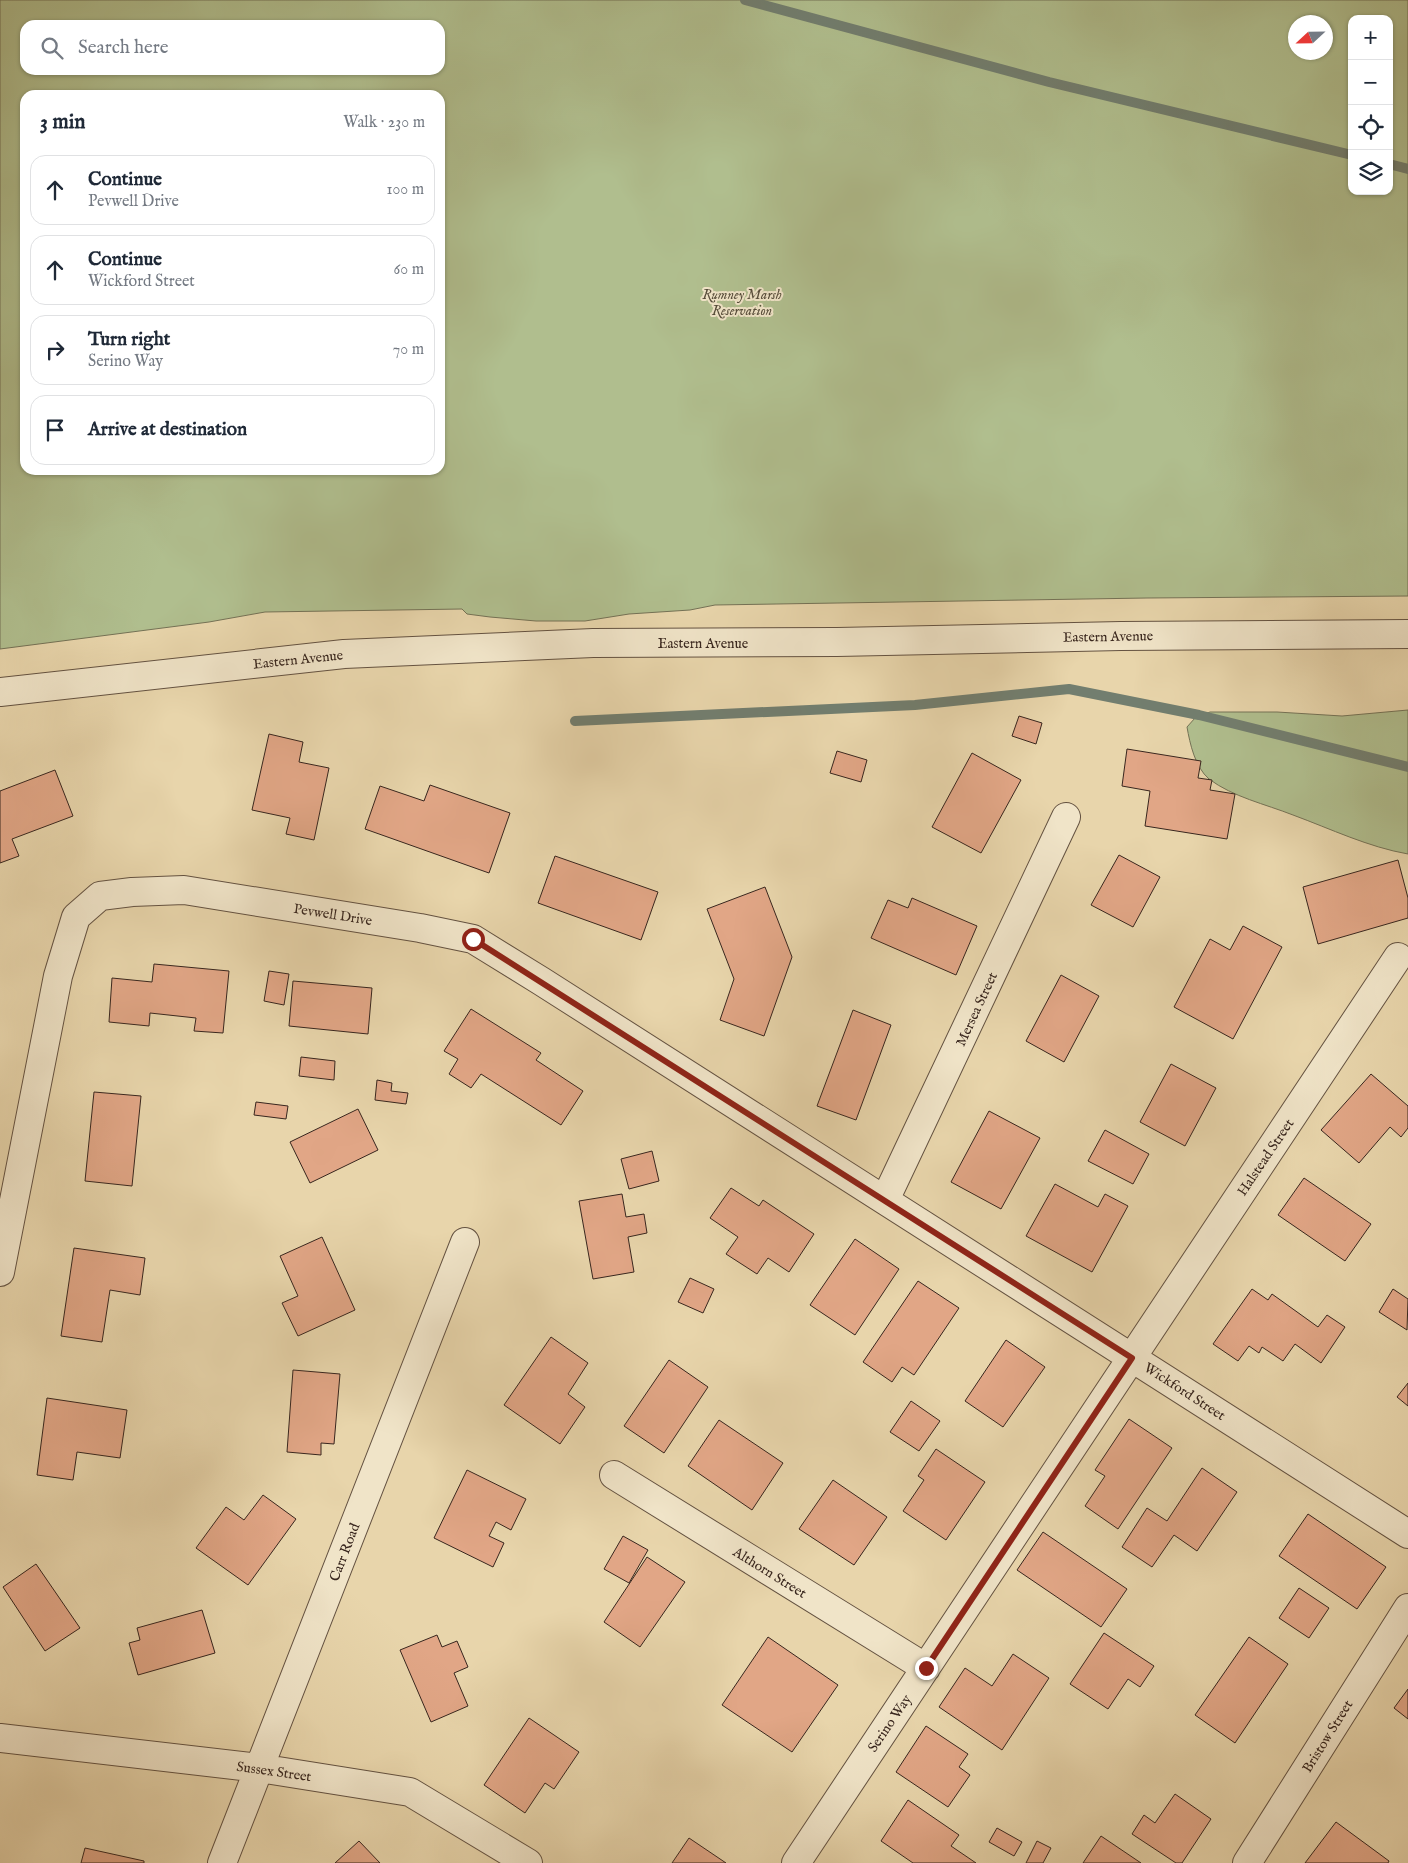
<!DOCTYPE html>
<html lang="en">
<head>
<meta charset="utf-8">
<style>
	:root { --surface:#fff; --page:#f6f6f7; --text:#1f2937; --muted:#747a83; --line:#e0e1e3 }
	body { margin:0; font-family:"IM FELL English",serif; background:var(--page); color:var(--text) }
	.controls { position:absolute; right:15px; top:15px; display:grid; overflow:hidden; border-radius:10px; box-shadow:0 1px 4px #0004 }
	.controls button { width:45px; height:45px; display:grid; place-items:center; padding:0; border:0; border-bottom:1px solid var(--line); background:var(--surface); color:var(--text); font:25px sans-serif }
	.compass { position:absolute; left:1288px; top:15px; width:45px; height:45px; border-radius:50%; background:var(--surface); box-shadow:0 1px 4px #0004; rotate:248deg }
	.stop { position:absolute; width:15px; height:15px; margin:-11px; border:4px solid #8f2418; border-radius:50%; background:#fff }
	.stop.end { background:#8f2418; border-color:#fff; box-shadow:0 1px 5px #0008 }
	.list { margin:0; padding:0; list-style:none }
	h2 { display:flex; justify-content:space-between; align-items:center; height:65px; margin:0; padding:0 20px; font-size:21px }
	h2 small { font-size:16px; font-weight:400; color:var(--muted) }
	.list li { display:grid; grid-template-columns:32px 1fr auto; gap:15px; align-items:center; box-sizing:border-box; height:70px; margin:0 10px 10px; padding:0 10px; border:1px solid var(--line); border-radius:15px }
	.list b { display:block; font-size:19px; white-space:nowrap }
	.list p { margin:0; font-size:16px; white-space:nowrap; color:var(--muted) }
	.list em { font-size:16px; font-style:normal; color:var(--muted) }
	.icon { flex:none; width:28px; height:28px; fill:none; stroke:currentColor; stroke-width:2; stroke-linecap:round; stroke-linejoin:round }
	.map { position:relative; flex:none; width:1408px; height:1863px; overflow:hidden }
	.search { position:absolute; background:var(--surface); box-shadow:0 1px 4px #0004; left:20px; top:20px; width:425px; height:55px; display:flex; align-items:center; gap:12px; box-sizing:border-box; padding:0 18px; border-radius:15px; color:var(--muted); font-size:19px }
	.panel { position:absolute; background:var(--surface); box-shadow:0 1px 4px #0004; left:20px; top:90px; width:425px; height:385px; border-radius:15px }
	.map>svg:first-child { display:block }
	.green { fill:#b0be8e; stroke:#747256; fill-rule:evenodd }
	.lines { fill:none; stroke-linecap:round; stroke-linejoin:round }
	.stream { stroke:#727e6f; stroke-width:10 }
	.building { fill:#e1a686; stroke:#38261e }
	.minor-casing { stroke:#645241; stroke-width:30 }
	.minor { stroke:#f0e4c8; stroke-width:28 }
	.route { stroke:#8f2418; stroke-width:6 }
	.labels { text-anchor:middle; stroke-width:4; stroke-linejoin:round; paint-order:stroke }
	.park-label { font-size:14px; font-style:italic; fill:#564c3a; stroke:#f0e4c8 }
	.street-label { font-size:14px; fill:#38261e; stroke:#f0e4c8 }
</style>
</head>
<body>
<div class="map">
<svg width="1408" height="1863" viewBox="0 0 1408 1863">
	<rect width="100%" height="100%" fill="#e8d5ab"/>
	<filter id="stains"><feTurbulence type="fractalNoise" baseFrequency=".004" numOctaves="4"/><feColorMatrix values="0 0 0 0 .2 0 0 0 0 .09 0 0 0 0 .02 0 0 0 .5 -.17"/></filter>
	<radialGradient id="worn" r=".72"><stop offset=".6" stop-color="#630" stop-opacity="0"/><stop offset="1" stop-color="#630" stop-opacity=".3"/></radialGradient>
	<path class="green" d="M 0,0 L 1408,0 L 1408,596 L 1147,598 L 715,605 L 690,610 L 629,614 L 585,621 L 536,621 L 490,617 L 467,614 L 462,609 L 265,612 L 209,622 L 0,649 ZM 1352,19 L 1389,19 L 1389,191 L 1352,191 ZM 1296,22 L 1326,22 L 1326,52 L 1296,52 ZM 25,25 L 440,25 L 440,70 L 25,70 ZM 25,95 L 440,95 L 440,470 L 25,470 Z
		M 1408,710 L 1408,854 C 1368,847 1331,829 1293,815 C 1265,804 1233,797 1209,779 C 1195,767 1190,744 1187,727 L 1195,718 L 1210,712 L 1277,712 L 1342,716 Z"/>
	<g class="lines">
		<path class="stream" d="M 745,0 L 1049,82 L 1352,155
			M 1389,164 L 1408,169
			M 575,721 L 915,705 L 1069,689 L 1199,715 L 1408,767"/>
	</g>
	<path class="building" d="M 1019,716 L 1042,723 L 1036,744 L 1012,736 Z
		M 269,734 L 303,742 L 299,762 L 329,768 L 314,840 L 286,834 L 290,818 L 252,810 Z
		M 1127,749 L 1201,761 L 1198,778 L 1212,780 L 1210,790 L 1235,794 L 1227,839 L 1145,826 L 1150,791 L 1122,786 Z
		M 837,751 L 867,760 L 861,782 L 830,773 Z
		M 972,753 L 1021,780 L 981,853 L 932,827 Z
		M 55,770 L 73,816 L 12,839 L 19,856 L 0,863 L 0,791 Z
		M 430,785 L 510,813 L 489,873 L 365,829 L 380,786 L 424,801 Z
		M 1119,855 L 1160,877 L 1133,927 L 1091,905 Z
		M 555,856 L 658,892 L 641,940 L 538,903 Z
		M 1398,860 L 1408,898 L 1408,918 L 1318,944 L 1303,887 Z
		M 765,887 L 792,957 L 764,1036 L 720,1020 L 734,979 L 707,909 Z
		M 912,898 L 977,926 L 956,975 L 871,938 L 888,900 L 908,908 Z
		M 1243,926 L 1282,947 L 1233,1039 L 1174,1007 L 1210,939 L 1230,950 Z
		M 154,964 L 229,971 L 223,1033 L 194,1031 L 196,1018 L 150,1013 L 149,1026 L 109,1022 L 112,978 L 152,982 Z
		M 269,971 L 289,974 L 284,1005 L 264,1001 Z
		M 1061,975 L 1099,996 L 1064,1062 L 1026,1041 Z
		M 293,981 L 372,988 L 368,1034 L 289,1026 Z
		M 471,1009 L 541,1053 L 536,1060 L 583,1091 L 561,1125 L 481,1074 L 471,1088 L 449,1074 L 458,1059 L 444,1051 Z
		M 853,1010 L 891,1025 L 856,1120 L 817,1106 Z
		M 301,1057 L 335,1061 L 334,1080 L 299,1076 Z
		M 1171,1064 L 1216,1088 L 1185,1146 L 1140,1122 Z
		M 1371,1074 L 1408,1106 L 1408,1128 L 1401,1137 L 1390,1127 L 1359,1163 L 1321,1130 Z
		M 377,1080 L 392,1083 L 391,1091 L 408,1093 L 406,1104 L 375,1100 Z
		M 94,1092 L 141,1096 L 132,1186 L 85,1181 Z
		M 256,1102 L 288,1106 L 286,1119 L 254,1115 Z
		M 358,1109 L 378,1150 L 310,1183 L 290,1142 Z
		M 989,1111 L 1040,1138 L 1001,1209 L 951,1182 Z
		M 1105,1130 L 1149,1154 L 1133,1184 L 1088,1161 Z
		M 652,1151 L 659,1181 L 629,1189 L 621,1159 Z
		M 1304,1178 L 1371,1224 L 1345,1261 L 1278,1215 Z
		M 1055,1184 L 1098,1207 L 1105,1194 L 1128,1206 L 1092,1272 L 1026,1236 Z
		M 731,1188 L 759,1206 L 763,1200 L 814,1234 L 789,1272 L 768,1258 L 757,1274 L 726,1254 L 738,1237 L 710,1218 Z
		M 622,1194 L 626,1217 L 644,1214 L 647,1233 L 628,1237 L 634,1272 L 593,1279 L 579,1201 Z
		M 322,1237 L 355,1310 L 298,1336 L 282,1303 L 298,1296 L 280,1256 Z
		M 855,1239 L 899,1269 L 855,1335 L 810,1305 Z
		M 74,1248 L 145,1258 L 140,1295 L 110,1290 L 102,1342 L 61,1336 Z
		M 690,1278 L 714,1289 L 703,1313 L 678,1302 Z
		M 918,1281 L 959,1308 L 914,1375 L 902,1367 L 892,1382 L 863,1362 Z
		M 1252,1289 L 1268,1300 L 1272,1294 L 1318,1327 L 1327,1315 L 1345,1327 L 1321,1363 L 1295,1344 L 1283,1361 L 1262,1347 L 1259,1353 L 1249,1346 L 1238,1361 L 1213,1344 Z
		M 1393,1289 L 1408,1299 L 1407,1330 L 1379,1312 Z
		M 551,1337 L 588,1363 L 568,1394 L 585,1407 L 560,1444 L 504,1405 Z
		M 1006,1340 L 1045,1367 L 1003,1427 L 965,1401 Z
		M 669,1360 L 708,1387 L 664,1453 L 624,1426 Z
		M 293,1370 L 340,1374 L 334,1444 L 321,1443 L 321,1455 L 287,1452 Z
		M 1408,1383 L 1408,1406 L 1397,1397 Z
		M 47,1398 L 127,1410 L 120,1458 L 77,1452 L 73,1480 L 37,1475 Z
		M 911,1401 L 940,1421 L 919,1451 L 890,1432 Z
		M 1129,1419 L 1172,1448 L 1118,1529 L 1085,1506 L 1105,1476 L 1095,1470 Z
		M 719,1420 L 783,1463 L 752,1510 L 688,1466 Z
		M 936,1449 L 985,1482 L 946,1540 L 903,1511 L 924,1480 L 918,1476 Z
		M 1202,1468 L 1237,1492 L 1197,1551 L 1174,1535 L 1152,1567 L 1122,1547 L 1147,1508 L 1167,1521 Z
		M 467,1470 L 526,1499 L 511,1530 L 496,1522 L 489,1536 L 504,1543 L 493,1567 L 434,1538 Z
		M 833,1480 L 887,1517 L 854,1565 L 799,1529 Z
		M 263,1495 L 296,1519 L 248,1585 L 196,1548 L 226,1507 L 244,1520 Z
		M 1308,1514 L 1386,1567 L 1357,1609 L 1279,1556 Z
		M 1043,1532 L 1127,1589 L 1101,1627 L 1017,1570 Z
		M 623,1536 L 648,1550 L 629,1583 L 604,1569 Z
		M 647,1557 L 685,1582 L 640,1647 L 604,1622 Z
		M 36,1564 L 80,1628 L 45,1651 L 3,1587 Z
		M 1299,1588 L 1329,1608 L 1309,1638 L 1279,1618 Z
		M 202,1610 L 215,1653 L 138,1675 L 129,1643 L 140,1640 L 137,1628 Z
		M 1104,1633 L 1154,1666 L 1140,1687 L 1128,1679 L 1108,1709 L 1070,1684 Z
		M 437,1635 L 442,1647 L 457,1641 L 468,1667 L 454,1673 L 468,1706 L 431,1722 L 400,1650 Z
		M 768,1637 L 838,1685 L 792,1752 L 722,1705 Z
		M 1249,1637 L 1288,1664 L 1235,1743 L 1195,1715 Z
		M 1013,1654 L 1049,1678 L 1002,1750 L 939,1707 L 965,1668 L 992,1686 Z
		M 1408,1689 L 1408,1719 L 1394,1708 Z
		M 529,1718 L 579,1752 L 554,1789 L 545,1783 L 525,1813 L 484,1785 Z
		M 926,1726 L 968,1754 L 959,1767 L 970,1775 L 948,1807 L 896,1772 Z
		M 1175,1794 L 1211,1819 L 1182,1863 L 1176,1863 L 1132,1834 L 1144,1815 L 1155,1823 Z
		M 908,1800 L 959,1835 L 951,1846 L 976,1863 L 913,1863 L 881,1841 Z
		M 1336,1822 L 1389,1861 L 1388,1863 L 1305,1863 Z
		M 997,1828 L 1022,1842 L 1014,1856 L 989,1842 Z
		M 1101,1836 L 1141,1863 L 1083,1863 Z
		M 689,1838 L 726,1863 L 672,1863 Z
		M 359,1841 L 380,1863 L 335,1863 Z
		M 1037,1841 L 1051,1848 L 1043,1863 L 1026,1863 Z
		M 85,1848 L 144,1861 L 144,1863 L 81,1863 Z"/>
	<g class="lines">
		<defs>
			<path id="minor" d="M 0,692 L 344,654 L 593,643 L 837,642 L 1121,636 L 1408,634
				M 885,1200 L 1066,817
				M 0,1272 L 58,976 L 76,917 L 100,896 L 132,892 L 184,890 L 420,928 L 473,939 L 541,981 L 1408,1534
				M 614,1475 L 926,1668
				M 0,1738 L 259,1768 L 410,1792 L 528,1863
				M 222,1863 L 465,1242
				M 796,1863 L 1398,957
				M 1247,1863 L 1408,1608"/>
		</defs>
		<use href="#minor" class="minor-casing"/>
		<use href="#minor" class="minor"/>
	</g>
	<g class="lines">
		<path class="route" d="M 473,939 L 1132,1358 L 926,1668"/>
	</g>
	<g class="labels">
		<g class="park-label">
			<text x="742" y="299">Rumney Marsh<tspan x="742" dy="16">Reservation</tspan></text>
		</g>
		<g class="street-label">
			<text transform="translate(1108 636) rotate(-1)" y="5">Eastern Avenue</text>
			<text x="703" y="648">Eastern Avenue</text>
			<text transform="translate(298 659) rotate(-6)" y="5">Eastern Avenue</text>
			<text transform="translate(333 914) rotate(9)" y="5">Pevwell Drive</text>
			<text transform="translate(976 1009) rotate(-65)" y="5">Mersea Street</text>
			<text transform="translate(1265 1157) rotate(-56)" y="5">Halstead Street</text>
			<text transform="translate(1185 1391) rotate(33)" y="5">Wickford Street</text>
			<text transform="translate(344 1552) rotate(-69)" y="5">Carr Road</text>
			<text transform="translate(770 1572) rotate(32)" y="5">Althorn Street</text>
			<text transform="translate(889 1723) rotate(-56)" y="5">Serino Way</text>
			<text transform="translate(1327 1736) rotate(-58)" y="5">Bristow Street</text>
			<text transform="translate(274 1771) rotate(8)" y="5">Sussex Street</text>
		</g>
	</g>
	<rect width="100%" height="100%" filter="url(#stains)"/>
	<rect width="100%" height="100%" fill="url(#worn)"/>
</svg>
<div class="controls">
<button>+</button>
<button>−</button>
<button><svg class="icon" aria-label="locate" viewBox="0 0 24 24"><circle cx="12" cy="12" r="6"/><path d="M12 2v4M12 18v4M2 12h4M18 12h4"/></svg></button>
<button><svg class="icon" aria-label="layers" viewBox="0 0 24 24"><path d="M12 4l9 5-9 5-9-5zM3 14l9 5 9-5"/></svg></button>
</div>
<svg class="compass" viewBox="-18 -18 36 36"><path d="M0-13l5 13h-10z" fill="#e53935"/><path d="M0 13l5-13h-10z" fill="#747a83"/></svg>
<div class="stop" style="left:473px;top:939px"></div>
<div class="stop end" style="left:926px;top:1668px"></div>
<div class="search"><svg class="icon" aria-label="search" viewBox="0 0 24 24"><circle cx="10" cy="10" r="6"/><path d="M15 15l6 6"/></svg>Search here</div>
<section class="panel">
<h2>3 min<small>Walk · 230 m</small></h2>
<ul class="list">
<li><svg class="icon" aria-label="ahead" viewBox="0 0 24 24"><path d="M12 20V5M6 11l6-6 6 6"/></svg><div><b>Continue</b><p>Pevwell Drive</p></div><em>100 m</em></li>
<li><svg class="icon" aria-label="ahead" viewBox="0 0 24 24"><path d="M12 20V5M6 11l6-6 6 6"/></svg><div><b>Continue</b><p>Wickford Street</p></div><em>60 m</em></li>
<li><svg class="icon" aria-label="right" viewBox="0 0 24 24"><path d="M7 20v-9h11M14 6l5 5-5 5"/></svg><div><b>Turn right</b><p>Serino Way</p></div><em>70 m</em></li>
<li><svg class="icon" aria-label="arrive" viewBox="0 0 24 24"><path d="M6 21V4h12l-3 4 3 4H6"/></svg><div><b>Arrive at destination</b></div></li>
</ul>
</section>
</div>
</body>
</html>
